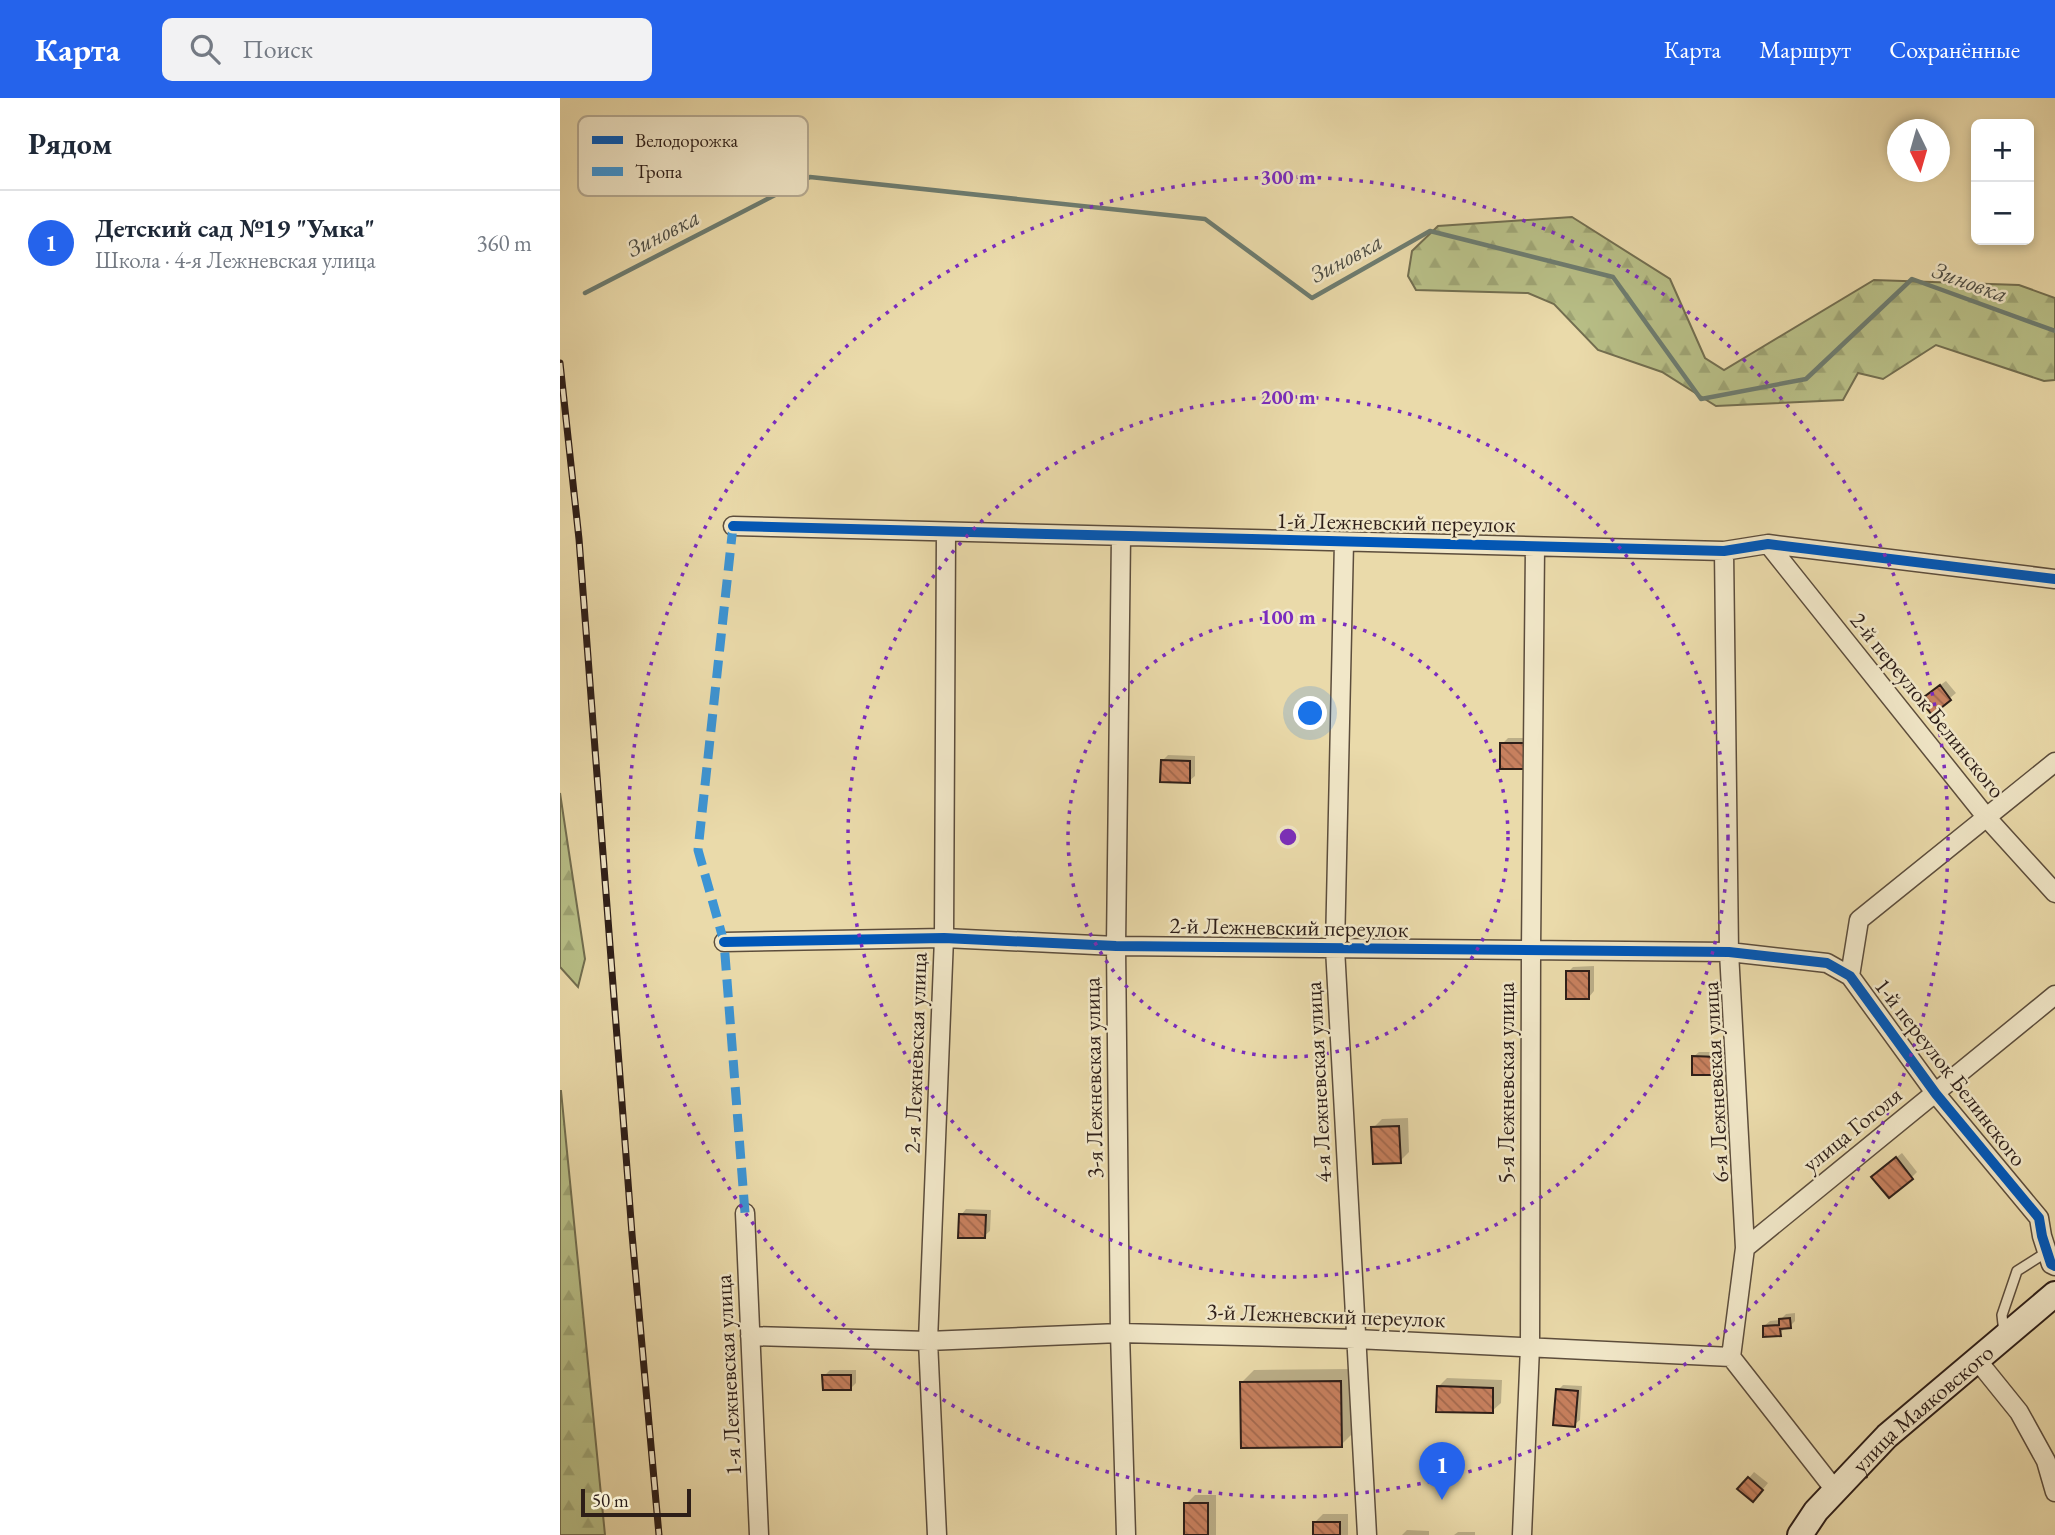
<!DOCTYPE html>
<html lang="ru">
<head>
<meta charset="utf-8">
<style>
	:root { --surface:#fff; --page:#f2f2f3; --text:#1f2937; --muted:#747a83; --line:#e0e1e3; --accent:#2563eb }
	body { margin:0; font-family:"EB Garamond",serif; background:var(--page); color:var(--text) }
	.controls { position:absolute; right:21px; top:21px; display:grid; overflow:hidden; border-radius:10px; box-shadow:0 4px 10px #0003 }
	.controls button { width:63px; height:63px; display:grid; place-items:center; padding:0; border:0; border-bottom:2px solid var(--line); background:var(--surface); color:var(--text); font:35px sans-serif }
	.compass { position:absolute; left:1327px; top:21px; width:63px; height:63px; border-radius:50%; background:var(--surface); box-shadow:0 4px 10px #0003; rotate:175deg }
	.scale { position:absolute; left:21px; bottom:18px; width:110px; box-sizing:border-box; padding-left:7px; border:4px solid #2d1e18; border-top:0; font-size:19px; line-height:24px; white-space:nowrap; color:#2d1e18; -webkit-text-stroke:5px #f1e7c8; paint-order:stroke }
	.you { position:absolute; left:751px; top:616px; width:24px; height:24px; margin:-18px; border:5px solid #fff; border-radius:50%; background:#1a73e8; box-shadow:0 0 0 10px #1a73e833 }
	.badge { display:grid; place-items:center; width:46px; height:46px; border-radius:50%; background:var(--accent); color:#fff; font-size:23px; font-weight:700 }
	.pin { position:absolute; translate:-50% -58px; filter:drop-shadow(0 2px 4px #0008) }
	.pin::after { content:''; position:absolute; top:37px; width:24px; height:21px; background:inherit; clip-path:polygon(0 0,100% 0,50% 100%) }
	.list { margin:0; padding:0; list-style:none }
	h2 { display:flex; justify-content:space-between; align-items:center; height:91px; margin:0; padding:0 28px; font-size:30px }
	h2 small { font-size:23px; font-weight:400; color:var(--muted) }
	.list li { display:grid; grid-template-columns:46px 1fr auto; gap:21px; align-items:center; box-sizing:border-box; height:105px; padding:0 28px; border-top:2px solid var(--line) }
	.list b { display:block; font-size:26px; white-space:nowrap }
	.list p { margin:0; font-size:23px; white-space:nowrap; color:var(--muted) }
	.list em { font-size:23px; font-style:normal; color:var(--muted) }
	.icon { flex:none; width:38px; height:38px; fill:none; stroke:currentColor; stroke-width:2; stroke-linecap:round; stroke-linejoin:round }
	.map { position:relative; flex:none; width:1495px; height:1437px; overflow:hidden }
	header { display:flex; align-items:center; gap:42px; box-sizing:border-box; height:98px; padding:0 35px; background:var(--accent); color:#fff }
	header strong { font-size:33px }
	nav { display:flex; gap:38px; margin-inline-start:auto; font-size:24px }
	.search { width:490px; height:63px; background:var(--page); display:flex; align-items:center; gap:18px; box-sizing:border-box; padding:0 24px; border-radius:10px; color:var(--muted); font-size:26px }
	main { display:flex }
	aside { flex:1; background:var(--surface) }
	.map>svg:first-child { display:block }
	.forest { fill:url(#forest-firs); stroke:#726e50; stroke-width:2 }
	.shadow { fill:#0003 }
	.lines { fill:none; stroke-linecap:round; stroke-linejoin:round }
	.stream { stroke:#6d7c70; stroke-width:4.5 }
	.building { fill:url(#building-back-hatch); stroke:#2d1e18; stroke-width:2 }
	.lane-casing { stroke:#5c4d3c; stroke-width:12 }
	.street-casing { stroke:#5c4d3c; stroke-width:21 }
	.secondary-casing { stroke:#2d1e18; stroke-width:28 }
	.lane { stroke:#f1e7c8; stroke-width:9 }
	.street { stroke:#f1e7c8; stroke-width:18 }
	.secondary { stroke:#f1e7c8; stroke-width:24 }
	.rail-casing { stroke:#2d1e18; stroke-width:7 }
	.rail { stroke:#f1e7c8; stroke-width:4.5; stroke-dasharray:13; stroke-linecap:butt }
	.quiet { stroke:#3c94d4; stroke-width:9; stroke-dasharray:18 9; stroke-linecap:butt }
	.cycleway-casing { stroke:#f1e7c8; stroke-width:15 }
	.cycleway { stroke:#0057b8; stroke-width:10 }
	.ring { fill:none; stroke:#7b2cbf; stroke-width:3.5; stroke-dasharray:3.5 7 }
	.labels { text-anchor:middle; stroke-width:5; stroke-linejoin:round; paint-order:stroke }
	.street-label { font-size:23px; fill:#2d1e18; stroke:#f1e7c8 }
	.water-label { font-size:24px; font-style:italic; fill:#4d4d44; stroke:#f1e7c8 }
	.key { fill:#f1e7c8; stroke:#b6ab93; stroke-width:2 }
	.key-label { font-size:19px; fill:#2d1e18 }
	.centre { fill:#7b2cbf; stroke:#f1e7c8; stroke-width:3.5 }
	.ring-label { font-size:21px; text-anchor:middle; font-weight:bold; fill:#7b2cbf; stroke:#f1e7c8; stroke-width:5; stroke-linejoin:round; paint-order:stroke }
</style>
</head>
<body>
<header>
<strong>Карта</strong>
<div class="search"><svg class="icon" aria-label="search" viewBox="0 0 24 24"><circle cx="10" cy="10" r="6"/><path d="M15 15l6 6"/></svg>Поиск</div>
<nav><a>Карта</a><a>Маршрут</a><a>Сохранённые</a></nav>
</header>
<main>
<aside>
<h2>Рядом<small></small></h2>
<ul class="list">
<li><span class="badge">1</span><div><b>Детский сад №19 &quot;Умка&quot;</b><p>Школа · 4-я Лежневская улица</p></div><em>360 m</em></li>
</ul>
</aside>
<div class="map">
<svg width="1495" height="1437" viewBox="0 0 1495 1437">
	<defs>
		<pattern id="forest-firs" width="22" height="20" patternUnits="userSpaceOnUse" patternTransform="scale(1.75)"><rect width="22" height="20" fill="#b8bf87"/><path d="M5 1l3.5 6h-7zM16 11l3.5 6h-7z" fill="#9ea474"/></pattern>
		<pattern id="building-back-hatch" width="6" height="6" patternUnits="userSpaceOnUse" patternTransform="scale(1.75)"><rect width="6" height="6" fill="#c7805e"/><path d="M-1 5l2 2M0 0l6 6M5-1l2 2" fill="none" stroke="#a2684d"/></pattern>
	</defs>
	<rect width="100%" height="100%" fill="#eadaaa"/>
	<filter id="stains"><feTurbulence type="fractalNoise" baseFrequency=".00286" numOctaves="4"/><feColorMatrix values="0 0 0 0 .2 0 0 0 0 .09 0 0 0 0 .02 0 0 0 .5 -.17"/></filter>
	<radialGradient id="worn" r=".72"><stop offset=".6" stop-color="#630" stop-opacity="0"/><stop offset="1" stop-color="#630" stop-opacity=".3"/></radialGradient>
	<path class="forest" d="M 1012,119 L 1110,181 L 1145,260 L 1164,272 L 1314,182 L 1459,187 L 1495,200 L 1495,282 L 1484,283 L 1376,247 L 1323,281 L 1298,275 L 1283,302 L 1156,308 L 1102,274 L 1038,252 L 994,206 L 968,195 L 856,192 L 848,178 L 852,153 L 878,128 Z
		M 0,695 L 25,861 L 18,889 L 0,869 Z
		M 0,993 L 1,993 L 45,1437 L 0,1437 Z"/>
	<path class="shadow" d="M 1386,583 L 1396,595 L 1372,615 L 1368,596 Z
		M 948,640 L 972,640 L 965,670 L 942,646 Z
		M 608,657 L 635,658 L 635,678 L 629,683 L 602,663 Z
		M 1034,868 L 1034,893 L 1029,899 L 1008,874 L 1013,869 Z
		M 1139,954 L 1163,954 L 1163,969 L 1157,975 L 1133,959 Z
		M 848,1020 L 849,1054 L 840,1063 L 813,1030 L 822,1021 Z
		M 1342,1055 L 1357,1074 L 1352,1079 L 1319,1073 Z
		M 406,1111 L 431,1112 L 430,1133 L 424,1138 L 401,1117 Z
		M 1235,1215 L 1235,1223 L 1230,1228 L 1225,1229 L 1220,1236 L 1204,1228 L 1210,1223 L 1220,1222 L 1226,1216 Z
		M 793,1271 L 793,1335 L 781,1347 L 682,1284 L 694,1272 Z
		M 270,1272 L 296,1272 L 296,1285 L 291,1290 L 264,1278 Z
		M 887,1280 L 942,1282 L 941,1305 L 932,1313 L 878,1289 Z
		M 1003,1287 L 1022,1288 L 1020,1322 L 1014,1327 L 998,1292 Z
		M 1194,1374 L 1208,1385 L 1199,1396 L 1189,1380 Z
		M 635,1397 L 656,1397 L 656,1437 L 626,1437 L 626,1406 Z
		M 763,1416 L 788,1416 L 788,1437 L 754,1437 L 754,1425 Z
		M 847,1432 L 869,1433 L 869,1437 L 842,1437 Z
		M 898,1434 L 915,1434 L 915,1437 L 894,1437 Z"/>
	<g class="lines">
		<path class="stream" d="M 25,195 L 250,79 L 645,121 L 752,200 L 870,133 L 1053,179 L 1141,301 L 1246,281 L 1352,181 L 1495,233"/>
	</g>
	<path class="building" d="M 1380,587 L 1391,602 L 1372,617 L 1360,602 Z
		M 940,645 L 967,645 L 966,671 L 940,671 Z
		M 601,662 L 630,663 L 630,685 L 600,684 Z
		M 1006,873 L 1029,873 L 1029,901 L 1006,901 Z
		M 1132,958 L 1158,959 L 1158,977 L 1132,977 Z
		M 839,1028 L 841,1065 L 813,1066 L 811,1029 Z
		M 1336,1059 L 1353,1081 L 1329,1100 L 1311,1079 Z
		M 399,1116 L 426,1117 L 425,1140 L 398,1140 Z
		M 1230,1220 L 1231,1230 L 1220,1231 L 1221,1238 L 1203,1239 L 1203,1228 L 1219,1227 L 1219,1221 Z
		M 262,1277 L 291,1277 L 291,1292 L 263,1292 Z
		M 781,1283 L 782,1349 L 681,1350 L 680,1284 Z
		M 877,1288 L 933,1290 L 933,1315 L 876,1314 Z
		M 996,1291 L 1018,1293 L 1015,1329 L 993,1327 Z
		M 1188,1379 L 1203,1392 L 1193,1404 L 1177,1391 Z
		M 624,1405 L 648,1405 L 648,1437 L 624,1437 Z
		M 753,1424 L 780,1424 L 780,1437 L 753,1437 Z"/>
	<g class="lines">
		<defs>
			<path id="lane" d="M 1444,1235 L 1442,1217 L 1457,1173 L 1487,1154"/>
			<path id="street" d="M 173,428 L 1164,453 L 1208,446 L 1495,481
				M 561,438 L 556,848 L 560,1235 L 566,1437
				M 784,444 L 775,850 L 807,1437
				M 1208,446 L 1427,720 L 1495,795
				M 1164,453 L 1169,854 L 1185,1150 L 1171,1259
				M 164,844 L 384,840 L 556,848 L 1169,854 L 1267,865 L 1290,878 L 1376,996 L 1479,1120 L 1482,1138 L 1491,1166 L 1495,1168
				M 1290,878 L 1299,822 L 1495,664
				M 185,1115 L 199,1437
				M 1185,1150 L 1495,897
				M 190,1238 L 368,1243 L 560,1235 L 796,1241 L 1171,1259 L 1275,1392
				M 1417,1262 L 1459,1314 L 1486,1363 L 1495,1394
				M 377,1437 L 368,1243 L 384,840 L 386,434
				M 962,1437 L 970,1249 L 971,852 L 975,449"/>
			<g id="secondary">
				<path id="s1" d="M 1240,1437 L 1256,1413 L 1327,1338 L 1495,1196"/>
			</g>
		</defs>
		<use href="#lane" class="lane-casing"/>
		<use href="#street" class="street-casing"/>
		<use href="#secondary" class="secondary-casing"/>
		<use href="#lane" class="lane"/>
		<use href="#street" class="street"/>
		<use href="#secondary" class="secondary"/>
		<defs>
			<path id="rail" d="M 0,265 L 19,441 L 72,1136 L 99,1437"/>
		</defs>
		<use href="#rail" class="rail-casing"/>
		<use href="#rail" class="rail"/>
		<path class="quiet" d="M 173,428 L 138,752 L 164,844 L 185,1115"/>
		<defs>
			<path id="cycleway" d="M 173,428 L 1164,453 L 1208,446 L 1495,481
				M 164,844 L 384,840 L 556,848 L 1169,854 L 1267,865 L 1290,878 L 1376,996 L 1479,1120 L 1482,1138 L 1491,1166 L 1495,1168"/>
		</defs>
		<use href="#cycleway" class="cycleway-casing"/>
		<use href="#cycleway" class="cycleway"/>
	</g>
	<g class="ring">
		<circle cx="728" cy="739" r="220"/>
		<circle cx="728" cy="739" r="440"/>
		<circle cx="728" cy="739" r="660"/>
	</g>
	<g class="labels">
		<g class="street-label">
			<text transform="translate(836 424) rotate(1)" y="8">1-й Лежневский переулок</text>
			<text transform="translate(1368 607) rotate(51)" y="8">2-й переулок Белинского</text>
			<text transform="translate(729 829) rotate(1)" y="8">2-й Лежневский переулок</text>
			<text transform="translate(355 955) rotate(-88)" y="8">2-я Лежневская улица</text>
			<text transform="translate(1391 974) rotate(52)" y="8">1-й переулок Белинского</text>
			<text transform="translate(533 980) rotate(-91)" y="8">3-я Лежневская улица</text>
			<text transform="translate(758 984) rotate(-93)" y="8">4-я Лежневская улица</text>
			<text transform="translate(1155 984) rotate(-93)" y="8">6-я Лежневская улица</text>
			<text transform="translate(946 985) rotate(-90)" y="8">5-я Лежневская улица</text>
			<text transform="translate(1292 1031) rotate(-39)" y="8">улица Гоголя</text>
			<text transform="translate(766 1217) rotate(2)" y="8">3-й Лежневский переулок</text>
			<text transform="translate(168 1277) rotate(-93)" y="8">1-я Лежневская улица</text>
			<text dy="8" stroke="none"><textPath href="#s1" startOffset="177">улица Маяковского</textPath></text>
		</g>
		<g class="water-label">
			<text transform="translate(103 135) rotate(-27)" y="8">Зиновка</text>
			<text transform="translate(786 160) rotate(-28)" y="8">Зиновка</text>
			<text transform="translate(1410 184) rotate(20)" y="8">Зиновка</text>
		</g>
	</g>
	<rect x="18" y="18" width="230" height="80" rx="10" class="key"/>
	<rect x="32" y="38" width="31" height="8" fill="#0057b8"/>
	<rect x="32" y="69" width="31" height="9" fill="#3c94d4"/>
	<g class="key-label">
		<text x="75" y="49">Велодорожка</text>
		<text x="75" y="80">Тропа</text>
	</g>
	<circle cx="728" cy="739" r="10" class="centre"/>
	<g class="ring-label">
		<text x="728" y="86">300 m</text>
		<text x="728" y="306">200 m</text>
		<text x="728" y="526">100 m</text>
	</g>
	<rect width="100%" height="100%" filter="url(#stains)"/>
	<rect width="100%" height="100%" fill="url(#worn)"/>
</svg>
<div class="controls">
<button>+</button>
<button>−</button>
</div>
<svg class="compass" viewBox="-18 -18 36 36"><path d="M0-13l5 13h-10z" fill="#e53935"/><path d="M0 13l5-13h-10z" fill="#747a83"/></svg>
<div class="scale">50 m</div>
<div class="you"></div>
<div class="pin badge" style="left:882px;top:1402px">1</div>
</div>
</main>
</body>
</html>
